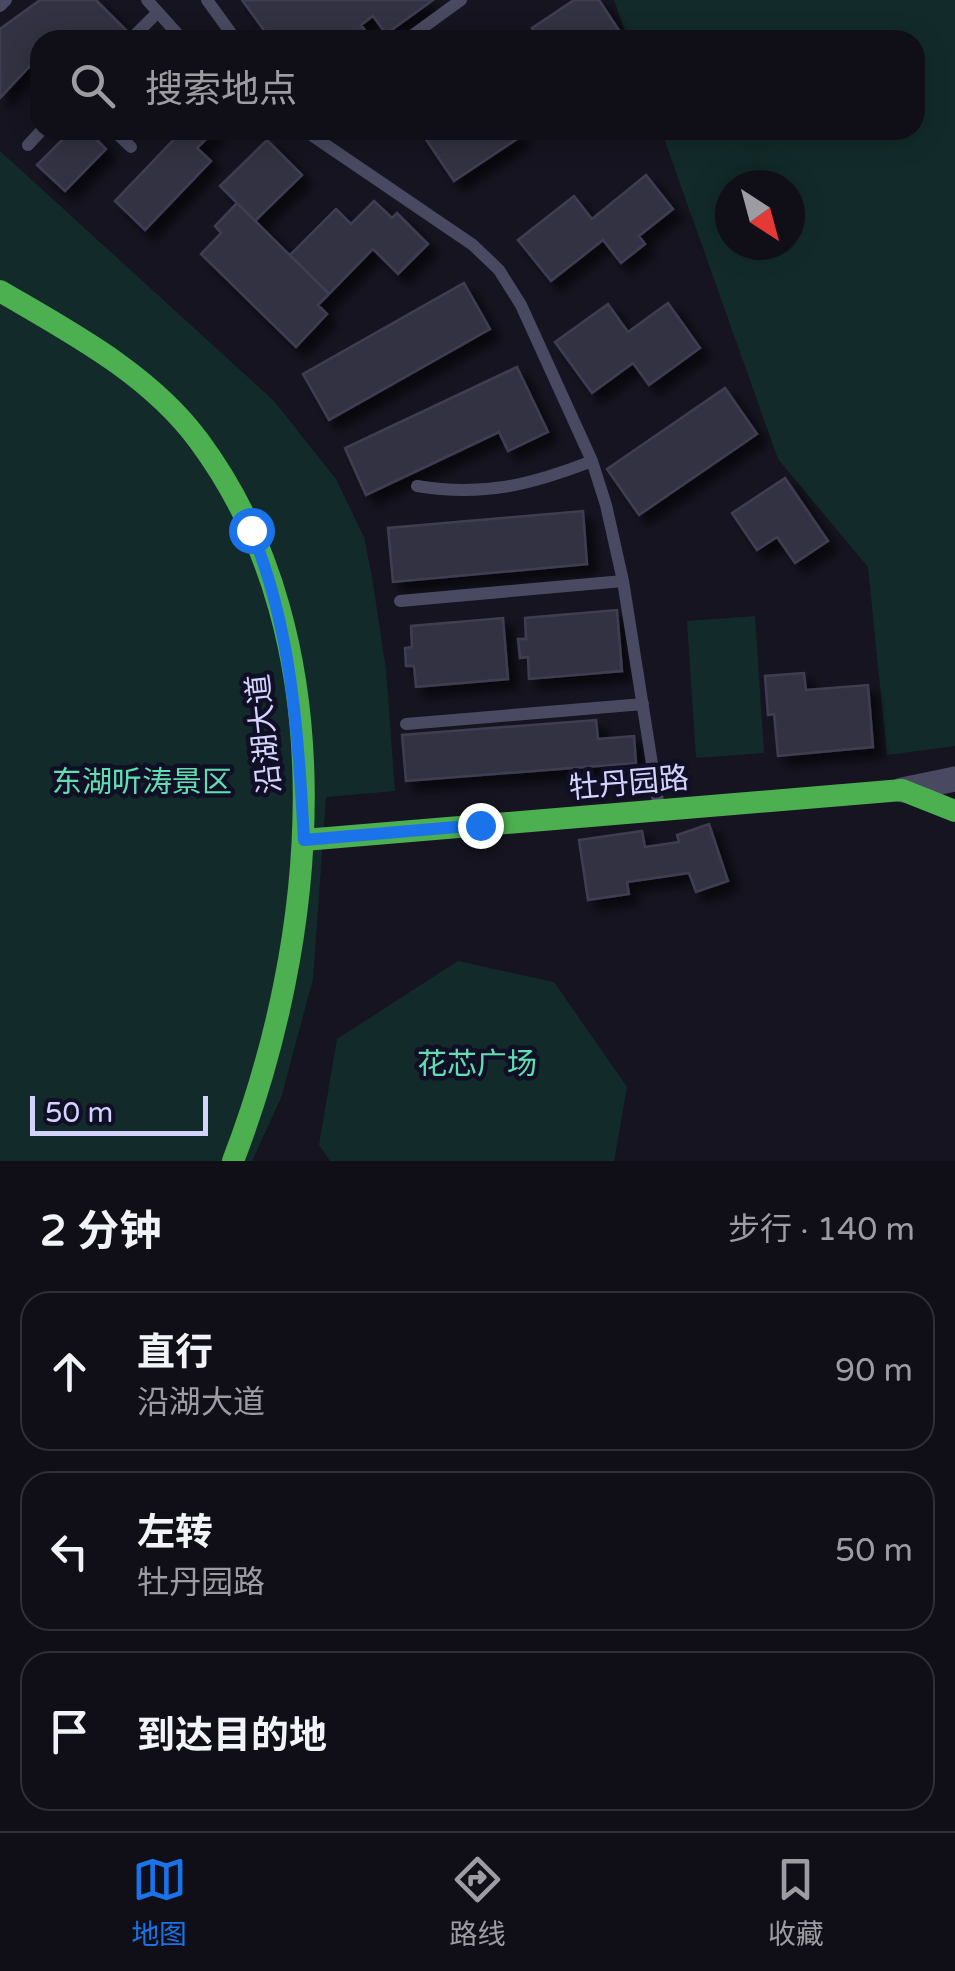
<!DOCTYPE html>
<html lang="zh">
<head>
<meta charset="utf-8">
<style>
	:root { --surface:#100f18; --page:#1e1d25; --text:#f1f3f6; --muted:#9c9ca2; --line:#302f37; --accent:#1a73e8 }
	body { margin:0; font-family:"Varela Round","Noto Sans SC",sans-serif; background:var(--page); color:var(--text) }
	.compass { position:absolute; left:715px; top:170px; width:90px; height:90px; border-radius:50%; background:var(--surface); box-shadow:0 5px 25px #0003; rotate:144deg }
	.scale { position:absolute; left:30px; bottom:25px; width:178px; box-sizing:border-box; padding-left:10px; border:5px solid #d4d3fe; border-top:0; font-size:28px; line-height:35px; white-space:nowrap; color:#d4d3fe; -webkit-text-stroke:8px #110f25; paint-order:stroke }
	.stop { position:absolute; width:30px; height:30px; margin:-22px; border:8px solid #1a73e8; border-radius:50%; background:#fff }
	.stop.end { background:#1a73e8; border-color:#fff; box-shadow:0 2px 10px #0008 }
	.list { margin:0; padding:0; list-style:none }
	h2 { display:flex; justify-content:space-between; align-items:center; height:130px; margin:0; padding:0 40px; font-size:42px }
	h2 small { font-size:32px; font-weight:400; color:var(--muted) }
	.list li { display:grid; grid-template-columns:65px 1fr auto; gap:30px; align-items:center; box-sizing:border-box; height:160px; margin:0 20px 20px; padding:0 20px; border:2px solid var(--line); border-radius:30px }
	.list b { display:block; font-size:38px; white-space:nowrap }
	.list p { margin:0; font-size:32px; white-space:nowrap; color:var(--muted) }
	.list em { font-size:32px; font-style:normal; color:var(--muted) }
	.icon { flex:none; width:55px; height:55px; fill:none; stroke:currentColor; stroke-width:2; stroke-linecap:round; stroke-linejoin:round }
	.map { position:relative; flex:none; width:955px; height:1161px; overflow:hidden }
	.search { position:absolute; background:var(--surface); box-shadow:0 5px 25px #0003; left:30px; right:30px; top:30px; height:110px; display:flex; align-items:center; gap:25px; box-sizing:border-box; padding:0 35px; border-radius:30px; color:var(--muted); font-size:38px }
	.sheet { height:670px; background:var(--surface) }
	nav { display:flex; justify-content:space-around; align-items:center; box-sizing:border-box; height:140px; border-top:2px solid var(--line); background:var(--surface); font-size:28px; color:var(--muted) }
	nav a { display:grid; justify-items:center; gap:5px }
	nav .on { color:var(--accent) }
	.map>svg:first-child { display:block }
	.green { fill:#122b2a; fill-rule:evenodd }
	.building { fill:#333242; stroke:#403e53; stroke-width:2.5; filter:url(#shadow) }
	.lines { fill:none; stroke-linecap:round; stroke-linejoin:round }
	.lane { stroke:#494a61; stroke-width:12 }
	.street { stroke:#494a61; stroke-width:25 }
	.fast { stroke:#4caf50; stroke-width:22 }
	.route { stroke:#1a73e8; stroke-width:12 }
	.labels { text-anchor:middle; stroke-width:9; stroke-linejoin:round; paint-order:stroke }
	.street-label { font-size:30px; fill:#d4d3fe; stroke:#110f25 }
	.park-label { font-size:30px; fill:#60deb2; stroke:#110f25 }
</style>
</head>
<body>
<div class="map">
<svg width="955" height="1161" viewBox="0 0 955 1161">
	<defs>
		<filter id="shadow"><feDropShadow dx="9" dy="9" stdDeviation="5" flood-color="#0009"/></filter>
	</defs>
	<rect width="100%" height="100%" fill="#151420"/>
	<path class="green" d="M 614,0 L 955,0 L 955,746 L 887,755 L 868,567 L 778,459 L 661,130 L 915,130 L 915,40 L 628,40 ZM 790,185 L 790,245 L 730,245 L 730,185 Z
		M 0,151 L 274,401 L 336,479 L 364,537 L 372,577 L 386,670 L 395,791 L 326,797 L 313,979 L 281,1098 L 252,1161 L 0,1161 Z
		M 755,616 L 764,753 L 696,758 L 687,621 Z
		M 458,961 L 554,982 L 627,1087 L 614,1161 L 330,1161 L 319,1145 L 337,1039 Z"/>
	<path class="building" d="M 40,0 L 96,0 L 126,30 L 116,40 L 73,40 L 65,31 L 55,40 L 40,40 L 40,73 L 29,67 L 0,98 L 0,29 Z
		M 242,0 L 433,0 L 386,34 L 373,16 L 361,25 L 372,40 L 271,40 Z
		M 574,0 L 599,0 L 624,38 L 540,40 L 532,28 Z
		M 72,130 L 87,130 L 106,149 L 65,191 L 37,165 Z
		M 175,130 L 215,130 L 197,148 L 211,161 L 145,230 L 115,201 L 179,134 Z
		M 430,130 L 515,130 L 520,137 L 454,181 L 423,135 Z
		M 267,140 L 302,175 L 255,221 L 220,186 Z
		M 646,175 L 673,209 L 639,236 L 645,244 L 621,263 L 603,240 L 551,281 L 518,240 L 574,196 L 592,219 Z
		M 374,201 L 392,218 L 397,213 L 428,244 L 398,274 L 373,249 L 329,294 L 290,255 L 336,209 L 351,224 Z
		M 237,203 L 329,294 L 318,305 L 327,314 L 296,347 L 201,254 L 221,233 L 215,226 Z
		M 464,283 L 490,329 L 329,420 L 303,374 Z
		M 668,303 L 700,348 L 649,385 L 633,363 L 592,393 L 555,342 L 608,304 L 628,332 Z
		M 517,367 L 548,432 L 508,451 L 499,432 L 366,495 L 345,448 Z
		M 725,388 L 757,434 L 639,515 L 607,469 Z
		M 785,478 L 828,541 L 795,563 L 777,537 L 757,550 L 732,513 Z
		M 583,511 L 587,564 L 393,582 L 388,528 Z
		M 617,610 L 622,671 L 529,679 L 528,657 L 520,658 L 518,639 L 526,639 L 525,618 Z
		M 503,618 L 508,679 L 416,687 L 414,666 L 406,666 L 405,648 L 412,647 L 411,626 Z
		M 804,673 L 806,690 L 868,685 L 873,747 L 778,756 L 774,714 L 768,715 L 765,676 Z
		M 596,720 L 598,739 L 634,736 L 636,763 L 406,781 L 402,735 Z
		M 709,824 L 728,881 L 696,892 L 689,873 L 627,882 L 629,894 L 588,900 L 579,840 L 642,831 L 645,847 L 679,842 L 677,835 Z"/>
	<g class="lines">
		<path class="lane" d="M 147,0 L 183,40
			M 207,0 L 236,40
			M 0,6 L 6,0
			M 130,40 L 157,13
			M 406,40 L 461,0
			M 113,130 L 131,147
			M 304,130 L 473,245 L 499,270 L 521,305 L 592,461 L 606,505 L 623,581 L 659,808
			M 28,145 L 42,130
			M 417,486 C 482,497 531,485 592,461
			M 400,601 L 623,581
			M 406,724 L 643,704"/>
		<path class="street" d="M 902,790 L 955,779"/>
		<path class="fast" d="M 0,291 C 70,332 150,374 199,441 C 348,642 318,941 233,1161
			M 304,840 L 902,790 L 955,811"/>
	</g>
	<g class="lines">
		<path class="route" d="M 251,530 C 292,628 298,734 304,840 L 480,825"/>
	</g>
	<g class="labels">
		<g class="street-label">
			<text transform="translate(264 734) rotate(-96)" y="10">沿湖大道</text>
			<text transform="translate(629 783) rotate(-5)" y="10">牡丹园路</text>
		</g>
		<g class="park-label">
			<text x="142" y="792">东湖听涛景区</text>
			<text x="477" y="1074">花芯广场</text>
		</g>
	</g>
</svg>
<svg class="compass" viewBox="-18 -18 36 36"><path d="M0-13l5 13h-10z" fill="#e53935"/><path d="M0 13l5-13h-10z" fill="#9c9ca2"/></svg>
<div class="scale">50 m</div>
<div class="stop" style="left:251px;top:530px"></div>
<div class="stop end" style="left:480px;top:825px"></div>
<div class="search"><svg class="icon" aria-label="search" viewBox="0 0 24 24"><circle cx="10" cy="10" r="6"/><path d="M15 15l6 6"/></svg>搜索地点</div>
</div>
<section class="sheet">
<h2>2 分钟<small>步行 · 140 m</small></h2>
<ul class="list">
<li><svg class="icon" aria-label="ahead" viewBox="0 0 24 24"><path d="M12 20V5M6 11l6-6 6 6"/></svg><div><b>直行</b><p>沿湖大道</p></div><em>90 m</em></li>
<li><svg class="icon" aria-label="left" viewBox="0 0 24 24"><path d="M17 20v-9H6M10 6l-5 5 5 5"/></svg><div><b>左转</b><p>牡丹园路</p></div><em>50 m</em></li>
<li><svg class="icon" aria-label="arrive" viewBox="0 0 24 24"><path d="M6 21V4h12l-3 4 3 4H6"/></svg><div><b>到达目的地</b></div></li>
</ul>
</section>
<nav>
<a class="on"><svg class="icon" aria-label="map" viewBox="0 0 24 24"><path d="M3 6l6-2 6 2 6-2v14l-6 2-6-2-6 2zM9 4v14M15 6v14"/></svg>地图</a>
<a><svg class="icon" aria-label="directions" viewBox="0 0 24 24"><path d="M12 3l9 9-9 9-9-9zM9 14v-3h6M13 9l2 2-2 2"/></svg>路线</a>
<a><svg class="icon" aria-label="saved" viewBox="0 0 24 24"><path d="M7 4h10v16l-5-4-5 4z"/></svg>收藏</a>
</nav>
</body>
</html>
